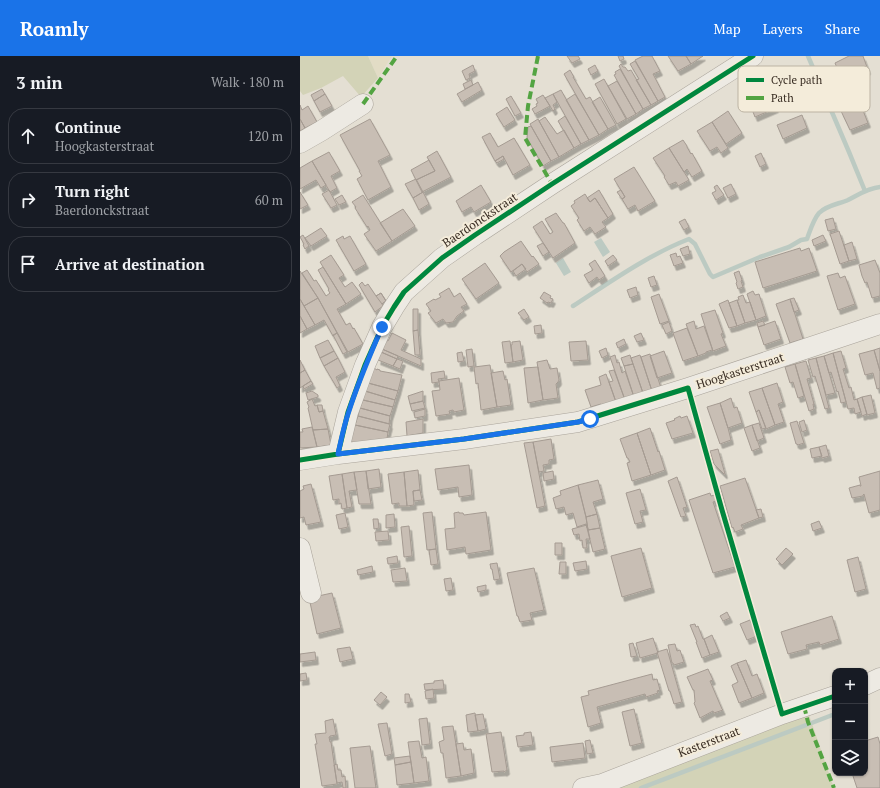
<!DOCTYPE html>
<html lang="en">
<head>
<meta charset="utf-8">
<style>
	:root { --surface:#171b24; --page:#20242c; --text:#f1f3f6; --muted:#9ea1a6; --line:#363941; --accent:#1a73e8 }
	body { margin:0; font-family:"PT Serif",serif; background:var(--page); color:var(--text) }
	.controls { position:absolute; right:12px; bottom:12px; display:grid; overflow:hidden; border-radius:8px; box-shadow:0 1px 3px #0004 }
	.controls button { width:36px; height:36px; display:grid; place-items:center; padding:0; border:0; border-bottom:1px solid var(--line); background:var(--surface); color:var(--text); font:20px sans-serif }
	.stop { position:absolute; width:12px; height:12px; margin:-9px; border:3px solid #1a73e8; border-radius:50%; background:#fff }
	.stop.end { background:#1a73e8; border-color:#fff; box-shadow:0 1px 4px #0008 }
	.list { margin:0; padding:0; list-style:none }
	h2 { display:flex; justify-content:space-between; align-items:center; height:52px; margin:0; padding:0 16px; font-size:17px }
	h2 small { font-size:13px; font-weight:400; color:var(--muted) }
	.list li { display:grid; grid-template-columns:26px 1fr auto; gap:12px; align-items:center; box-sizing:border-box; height:56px; margin:0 8px 8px; padding:0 8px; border:1px solid var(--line); border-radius:16px }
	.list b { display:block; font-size:15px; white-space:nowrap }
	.list p { margin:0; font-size:13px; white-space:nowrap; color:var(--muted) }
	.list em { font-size:13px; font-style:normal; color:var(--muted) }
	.icon { flex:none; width:22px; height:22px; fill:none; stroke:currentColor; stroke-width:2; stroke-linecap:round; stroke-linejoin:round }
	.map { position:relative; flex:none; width:580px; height:732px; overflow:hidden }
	header { display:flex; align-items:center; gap:24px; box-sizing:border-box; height:56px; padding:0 20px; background:var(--accent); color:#fff }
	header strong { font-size:19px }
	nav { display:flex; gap:22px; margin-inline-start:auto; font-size:14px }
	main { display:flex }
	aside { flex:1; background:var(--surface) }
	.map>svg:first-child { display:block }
	.farmland { fill:#e2dcc5 }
	.green { fill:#d3d3b7 }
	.water { fill:#bccac2 }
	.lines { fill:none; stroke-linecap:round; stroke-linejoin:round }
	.stream { stroke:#bccac2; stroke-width:4.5 }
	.building { fill:#c8beb4; stroke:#a59b92; filter:url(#shadow) }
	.minor-casing { stroke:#aaa49b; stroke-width:21 }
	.minor { stroke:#edeae3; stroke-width:20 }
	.quiet { stroke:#53a442; stroke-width:4; stroke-dasharray:8 4; stroke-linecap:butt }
	.cycleway-casing { stroke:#f4ecda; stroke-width:8 }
	.cycleway { stroke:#00873e; stroke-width:5 }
	.route { stroke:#1a73e8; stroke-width:5 }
	.labels { text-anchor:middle; stroke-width:4; stroke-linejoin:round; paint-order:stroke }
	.street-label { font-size:12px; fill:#392d23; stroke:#f4ecda }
	.key { fill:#f4ecda; stroke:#bcb3a3; stroke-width:1 }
	.key-label { font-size:11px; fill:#392d23 }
</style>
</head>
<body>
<header>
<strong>Roamly</strong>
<nav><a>Map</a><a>Layers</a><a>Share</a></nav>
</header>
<main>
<aside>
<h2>3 min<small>Walk · 180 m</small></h2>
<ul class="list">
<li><svg class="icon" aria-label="ahead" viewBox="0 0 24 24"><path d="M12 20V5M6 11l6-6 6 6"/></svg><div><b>Continue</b><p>Hoogkasterstraat</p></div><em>120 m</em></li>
<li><svg class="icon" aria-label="right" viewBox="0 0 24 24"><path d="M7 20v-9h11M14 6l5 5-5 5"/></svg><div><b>Turn right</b><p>Baerdonckstraat</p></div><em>60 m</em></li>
<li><svg class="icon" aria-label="arrive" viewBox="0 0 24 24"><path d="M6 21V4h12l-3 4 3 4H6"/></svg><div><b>Arrive at destination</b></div></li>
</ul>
</aside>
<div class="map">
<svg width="580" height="732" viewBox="0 0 580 732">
	<defs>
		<filter id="shadow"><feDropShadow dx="2.5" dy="4.5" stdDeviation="0" flood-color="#0004"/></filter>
	</defs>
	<rect width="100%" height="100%" fill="#e4dfd3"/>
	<path class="farmland" d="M 68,0 L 92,0 L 78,22 Z"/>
	<path class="green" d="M 0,0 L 68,0 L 78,22 L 61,41 L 43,20 L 21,32 L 3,39 L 0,35 Z
		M 506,650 L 534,732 L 283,732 Z"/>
	<path class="water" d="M 301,182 L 310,196 L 303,201 L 294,186 Z
		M 263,202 L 271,216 L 264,220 L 256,207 Z"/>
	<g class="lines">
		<path class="stream" d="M 508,0 L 549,96 L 565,135
			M 273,250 C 310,226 348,199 389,183 L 395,188 L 410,218 L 413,221 L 460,201 L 489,191 L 501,184 L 507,183 C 510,175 513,164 519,157 C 527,149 539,148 548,144 C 558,139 568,132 580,131
			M 341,732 L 535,658"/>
	</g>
	<path class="building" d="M 267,0 L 278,0 L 280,3 L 272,7 Z
		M 318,0 L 323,0 L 324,3 L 320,5 Z
		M 343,0 L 352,0 L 360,15 L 353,18 L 365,41 L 358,45 L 335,4 Z
		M 368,0 L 386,0 L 391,8 L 378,15 Z
		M 386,0 L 403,0 L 391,8 Z
		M 549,0 L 563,0 L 568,14 L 556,19 L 557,21 L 548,25 L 547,22 L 542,24 L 535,7 Z
		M 335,5 L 358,45 L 351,49 L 336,24 L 339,23 L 330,8 Z
		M 321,8 L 323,11 L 325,11 L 328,15 L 331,14 L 351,49 L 343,53 L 319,10 Z
		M 173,9 L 175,15 L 169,18 L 170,22 L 166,24 L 162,15 Z
		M 295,9 L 298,15 L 291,19 L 288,13 Z
		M 320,13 L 343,53 L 336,58 L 314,19 L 316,18 L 315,16 Z
		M 270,14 L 274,21 L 273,21 L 286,43 L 290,41 L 308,73 L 299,79 L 264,18 Z
		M 304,23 L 326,63 L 317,68 L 295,28 Z
		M 171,24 L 173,29 L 165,33 L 163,28 Z
		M 317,25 L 336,58 L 327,63 L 308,30 Z
		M 178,26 L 182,34 L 162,46 L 157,38 Z
		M 22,33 L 25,38 L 14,45 L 11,39 Z
		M 261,34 L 289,84 L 281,88 L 253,38 Z
		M 468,34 L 476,52 L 455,61 L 448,43 L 456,40 L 455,38 L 461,36 L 462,37 Z
		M 25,38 L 32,50 L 20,56 L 14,45 Z
		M 253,38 L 257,46 L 253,49 L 255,53 L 253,55 L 245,42 Z
		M 275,38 L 299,79 L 289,84 L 266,44 Z
		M 243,39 L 250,50 L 235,58 L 232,53 L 237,50 L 236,48 L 238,47 L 236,43 Z
		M 211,40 L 221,57 L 215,60 L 206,43 Z
		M 300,41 L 316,69 L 308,73 L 292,46 Z
		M 560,47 L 568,67 L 550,74 L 541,55 Z
		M 0,49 L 2,54 L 8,50 L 17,66 L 5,72 L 0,63 Z
		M 207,51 L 215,64 L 204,71 L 196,58 Z
		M 428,55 L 442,77 L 426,88 L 412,66 Z
		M 502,59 L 507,72 L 483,83 L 477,69 Z
		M 265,60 L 281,88 L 274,92 L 258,65 Z
		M 245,61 L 257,78 L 264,74 L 274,92 L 259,101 L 239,65 Z
		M 0,63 L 5,72 L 0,75 Z
		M 70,63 L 90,99 L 78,105 L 91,131 L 68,144 L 57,123 L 62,120 L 59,115 L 60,115 L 40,79 Z
		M 238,63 L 259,101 L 251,105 L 230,68 Z
		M 412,66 L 428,92 L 421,97 L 417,91 L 410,95 L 397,75 Z
		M 231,70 L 251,105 L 243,110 L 227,82 L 228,71 Z
		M 190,77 L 198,91 L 214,82 L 230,109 L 213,119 L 203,100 L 195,105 L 182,81 Z
		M 383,84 L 387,90 L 387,91 L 391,98 L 392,97 L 402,115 L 392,121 L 387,113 L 384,116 L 369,92 Z
		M 369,92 L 389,124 L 378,130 L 376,126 L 369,129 L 364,121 L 365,120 L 353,102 Z
		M 137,95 L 151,121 L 122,136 L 116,124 L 135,115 L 127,101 Z
		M 29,96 L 40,115 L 31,120 L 37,132 L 30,136 L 12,105 Z
		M 461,97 L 466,108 L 460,111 L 455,100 Z
		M 203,100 L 204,103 L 197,107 L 195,105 Z
		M 129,104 L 135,115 L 116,124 L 111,114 Z
		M 12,105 L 26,129 L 21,132 L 16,124 L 0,133 L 0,112 Z
		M 334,111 L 355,145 L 338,155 L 335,149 L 328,153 L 322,143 L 325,141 L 314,123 Z
		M 116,123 L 123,136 L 113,142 L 105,128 Z
		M 431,128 L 436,138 L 428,142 L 423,132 Z
		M 181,129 L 191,146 L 174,156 L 171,151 L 162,156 L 156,145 Z
		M 417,129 L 424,139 L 416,144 L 412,137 L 416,135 L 414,131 Z
		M 29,134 L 37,149 L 31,152 L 22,138 Z
		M 299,134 L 313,158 L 308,162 L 295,142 L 290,146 L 287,142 Z
		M 321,134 L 325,141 L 322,143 L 317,136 Z
		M 0,136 L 8,149 L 0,153 Z
		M 123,136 L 129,148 L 119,154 L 113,142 Z
		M 285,138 L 290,146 L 295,142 L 308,162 L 302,166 L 306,171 L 295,178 L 290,171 L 284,175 L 277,164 L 279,162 L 271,150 L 275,147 L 274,145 Z
		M 42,139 L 46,146 L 39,149 L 35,143 Z
		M 63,139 L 92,185 L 76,195 L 64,178 L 70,174 L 68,170 L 67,171 L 55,152 L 56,151 L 52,146 Z
		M 103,153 L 115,170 L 92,185 L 80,167 Z
		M 256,157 L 263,167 L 264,167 L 275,187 L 253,202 L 233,171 L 242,165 L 250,178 L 253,176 L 245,163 Z
		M 533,162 L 536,173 L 528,175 L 525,164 Z
		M 385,163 L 389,171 L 384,174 L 379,166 Z
		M 21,172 L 27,180 L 11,190 L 5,182 Z
		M 539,175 L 549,205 L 540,208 L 530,178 Z
		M 3,179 L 9,190 L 5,193 L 3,189 L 4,188 L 0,181 Z
		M 523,179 L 526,185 L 514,190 L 512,184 Z
		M 43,180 L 44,183 L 50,180 L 66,208 L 54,215 L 36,184 Z
		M 221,185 L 232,201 L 233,200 L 239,208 L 227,216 L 222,208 L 211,216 L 200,200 L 204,196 Z
		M 552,186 L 557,203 L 549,205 L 544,189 Z
		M 243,187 L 249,196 L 243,200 L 237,190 Z
		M 388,190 L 390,198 L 383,200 L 380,193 Z
		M 500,192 L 501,195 L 509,192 L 517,215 L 463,232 L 455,206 Z
		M 376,197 L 377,201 L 380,200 L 383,207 L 374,210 L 370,199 Z
		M 31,199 L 44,219 L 39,222 L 45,231 L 52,226 L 61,238 L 46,248 L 20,206 Z
		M 313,199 L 317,204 L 308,210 L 305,205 Z
		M 295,204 L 305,220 L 299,224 L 297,221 L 289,227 L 284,219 L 293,214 L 289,208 Z
		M 575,204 L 580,217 L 580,240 L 572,242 L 567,226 L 565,227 L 562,220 L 559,209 Z
		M 185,207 L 199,227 L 176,243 L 162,223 Z
		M 222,208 L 226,213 L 216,220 L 213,215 Z
		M 23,211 L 46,248 L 37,253 L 46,269 L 50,267 L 53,273 L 54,272 L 63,288 L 48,296 L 18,242 L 2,217 L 7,214 L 14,225 L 16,224 L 26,240 L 30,237 L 28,234 L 29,233 L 18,214 Z
		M 0,215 L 18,242 L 4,250 L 0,243 Z
		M 439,215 L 442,224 L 441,225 L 443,231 L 438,233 L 436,227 L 437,226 L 434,217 Z
		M 538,217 L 540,222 L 545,220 L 555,248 L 538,254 L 527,220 Z
		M 354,220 L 357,229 L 351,231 L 348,222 Z
		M 62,226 L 65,230 L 68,228 L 76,240 L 81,237 L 86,245 L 82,248 L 83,250 L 75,256 L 59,229 Z
		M 336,231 L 338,239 L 330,242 L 327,234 Z
		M 149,232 L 154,241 L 160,237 L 167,248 L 161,251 L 164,255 L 157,260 L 153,266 L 146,267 L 143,263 L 136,267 L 128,257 L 131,255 L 126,248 L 134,243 L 135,244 L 141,241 L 139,238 Z
		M 453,235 L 455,239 L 459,238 L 466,260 L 456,264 L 447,238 Z
		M 244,236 L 251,240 L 250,242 L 253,243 L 251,247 L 248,246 L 247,247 L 240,242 Z
		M 81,237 L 86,245 L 82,248 L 76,240 Z
		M 359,238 L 369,265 L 360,268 L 351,241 Z
		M 443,239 L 446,247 L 450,246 L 456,264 L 445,267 L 437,244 L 439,244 L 438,241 Z
		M 18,242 L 37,277 L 33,280 L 24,264 L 15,269 L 4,250 Z
		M 494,242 L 499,254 L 494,256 L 490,243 Z
		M 0,243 L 15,269 L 7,273 L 0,260 Z
		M 490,243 L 503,283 L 490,287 L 476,248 Z
		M 428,244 L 437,270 L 429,272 L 419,248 Z
		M 437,244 L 445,267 L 437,270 L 429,247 Z
		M 113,253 L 118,253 L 118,274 L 113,275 Z
		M 224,253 L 229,261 L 224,264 L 218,257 Z
		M 415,254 L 423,277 L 421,278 L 426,290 L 413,295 L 401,258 Z
		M 0,260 L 7,273 L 0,277 Z
		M 394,265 L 396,273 L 404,270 L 413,295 L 412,294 L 406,296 L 406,297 L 398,300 L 386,268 Z
		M 463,265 L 465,269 L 458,271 L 457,267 Z
		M 475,265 L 481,283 L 464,289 L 458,271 Z
		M 369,266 L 372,275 L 366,278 L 362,269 Z
		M 241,269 L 242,277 L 235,278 L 234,270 Z
		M 387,272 L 398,300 L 383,305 L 373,277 Z
		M 118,274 L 120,299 L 115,299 L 113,275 Z
		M 37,277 L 47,296 L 43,298 L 33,279 Z
		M 92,277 L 106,284 L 101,294 L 121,303 L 121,310 L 82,293 L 86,284 L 88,285 Z
		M 341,277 L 344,284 L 337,286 L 334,280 Z
		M 324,283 L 326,288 L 318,292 L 316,287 Z
		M 28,284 L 34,295 L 20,302 L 15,290 Z
		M 210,285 L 213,306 L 205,307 L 202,286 Z
		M 220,285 L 223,304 L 213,306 L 211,289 L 212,289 L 212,286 Z
		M 286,285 L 288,304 L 271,305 L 269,286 Z
		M 306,292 L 308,299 L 302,302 L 299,295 Z
		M 580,292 L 580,315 L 574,294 Z
		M 82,293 L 98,300 L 97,303 L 81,296 Z
		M 172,293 L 174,310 L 168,311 L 166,294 Z
		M 574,294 L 580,315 L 580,332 L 577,333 L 573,317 L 565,319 L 559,298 Z
		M 34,295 L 38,302 L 24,310 L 20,302 Z
		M 364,295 L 372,317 L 357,322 L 350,300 Z
		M 541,295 L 546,312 L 543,313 L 549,332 L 551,331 L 554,344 L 557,343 L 561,356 L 555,358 L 554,352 L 548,353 L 533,297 Z
		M 81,296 L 97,303 L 93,310 L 78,304 Z
		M 162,296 L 164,305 L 158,306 L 157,297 Z
		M 533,297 L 546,346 L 541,347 L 538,335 L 537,336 L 531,316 L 529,317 L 524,300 Z
		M 350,298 L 361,332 L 352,335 L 341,301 Z
		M 315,299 L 317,307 L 319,306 L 322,317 L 325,315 L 334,341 L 325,344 L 310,301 Z
		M 330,299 L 333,308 L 324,310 L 321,302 Z
		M 340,299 L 352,335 L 343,337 L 331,302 Z
		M 524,300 L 535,337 L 526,339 L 516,302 Z
		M 38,302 L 45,316 L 36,321 L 40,330 L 37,332 L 24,310 Z
		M 516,302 L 529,352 L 525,353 L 515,320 L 513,321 L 508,304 Z
		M 97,303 L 103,305 L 100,313 L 93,310 Z
		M 0,304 L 5,314 L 0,317 Z
		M 247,304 L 250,313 L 257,312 L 259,324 L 258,326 L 256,328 L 258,342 L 243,344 L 237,306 Z
		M 506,305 L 511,322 L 507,323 L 514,348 L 513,348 L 514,353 L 509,355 L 495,308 Z
		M 333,308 L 343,337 L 334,341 L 324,310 Z
		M 495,308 L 504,340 L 498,342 L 493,326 L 490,327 L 485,311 Z
		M 190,309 L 197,351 L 181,354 L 178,327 L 176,328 L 174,311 Z
		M 238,311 L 243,344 L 228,347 L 224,312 Z
		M 74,312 L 77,314 L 77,313 L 80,314 L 80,315 L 102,319 L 98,335 L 68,327 Z
		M 5,314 L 11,325 L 0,332 L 0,317 Z
		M 314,314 L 325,344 L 316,346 L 309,326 L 313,325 L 309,315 Z
		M 144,315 L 145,322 L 138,323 L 139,326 L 132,327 L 131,317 Z
		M 203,315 L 205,324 L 207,323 L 211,349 L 197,351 L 191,317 Z
		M 306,318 L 316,346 L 302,351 L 301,348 L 291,351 L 285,334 L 301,329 L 299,321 Z
		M 159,322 L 164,354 L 154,356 L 153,354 L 149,355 L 150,358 L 136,360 L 132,335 L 140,334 L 139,325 Z
		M 11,325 L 13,328 L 4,333 L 3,330 Z
		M 68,327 L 98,335 L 95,344 L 65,335 Z
		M 477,327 L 483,346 L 478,348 L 484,366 L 475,369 L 462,332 Z
		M 462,332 L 475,369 L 466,373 L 459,354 L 456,356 L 449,336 Z
		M 12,335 L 18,339 L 18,341 L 8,344 L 6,337 Z
		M 65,335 L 95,344 L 93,351 L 63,344 Z
		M 123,335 L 123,345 L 110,348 L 108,340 Z
		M 571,339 L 575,357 L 567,359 L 562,341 Z
		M 562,341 L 567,358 L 562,360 L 557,343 Z
		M 431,342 L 434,352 L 437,351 L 442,367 L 428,372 L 420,347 Z
		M 12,343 L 15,350 L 17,349 L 19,356 L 23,355 L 28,373 L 13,374 L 8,352 L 9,351 L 7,346 Z
		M 63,344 L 93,351 L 90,360 L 60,352 Z
		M 123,345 L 125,352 L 112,355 L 110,348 Z
		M 420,347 L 428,372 L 431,384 L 420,388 L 407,351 Z
		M 17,349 L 22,349 L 23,355 L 19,356 Z
		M 60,352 L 90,360 L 89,368 L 58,360 Z
		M 125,353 L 125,360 L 115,362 L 114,356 Z
		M 459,354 L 466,372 L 462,373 L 456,356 Z
		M 58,360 L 90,368 L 88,376 L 55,369 Z
		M 380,360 L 381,362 L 387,360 L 393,377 L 372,383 L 366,367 L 375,364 L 374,363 Z
		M 123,363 L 123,377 L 107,380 L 106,366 Z
		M 504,364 L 507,374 L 502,376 L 499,366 Z
		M 497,365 L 504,387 L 498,389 L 497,388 L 496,388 L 490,367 Z
		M 459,367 L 464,382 L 457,385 L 452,369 Z
		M 55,369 L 88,376 L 87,383 L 53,388 L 51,384 Z
		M 452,369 L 460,392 L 452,395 L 444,372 Z
		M 12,371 L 17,391 L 0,392 L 0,376 L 3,376 L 2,373 Z
		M 350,372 L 358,396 L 359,395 L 365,414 L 351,419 L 337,377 Z
		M 28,373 L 31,389 L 17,391 L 13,374 Z
		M 337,377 L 351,419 L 332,425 L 327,407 L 330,406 L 328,402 L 327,402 L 320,383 Z
		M 251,383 L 254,403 L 249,404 L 249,408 L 243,409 L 244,415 L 239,416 L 233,386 Z
		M 233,386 L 245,450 L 237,452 L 224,387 Z
		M 526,389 L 529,400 L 522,402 L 519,391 Z
		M 519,391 L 522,400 L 512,402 L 510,393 Z
		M 418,393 L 425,418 L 424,418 L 414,408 L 410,395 Z
		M 169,409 L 172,439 L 159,441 L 158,431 L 138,434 L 135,413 Z
		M 79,413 L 81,431 L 68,433 L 66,415 Z
		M 118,414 L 120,434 L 113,435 L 114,449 L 107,450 L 104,416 Z
		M 66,415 L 71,448 L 59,448 L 54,416 Z
		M 253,415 L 254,423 L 244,425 L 243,417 Z
		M 580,415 L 580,454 L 569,457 L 564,438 L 563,439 L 563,440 L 552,442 L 549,432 L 560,429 L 560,430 L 561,430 L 559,421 Z
		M 54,416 L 57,434 L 49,435 L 52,451 L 47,452 L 42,418 Z
		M 104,416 L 107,450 L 99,450 L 99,447 L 92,448 L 88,418 Z
		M 42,418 L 47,452 L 42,453 L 41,447 L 39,448 L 39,443 L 33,444 L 29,420 Z
		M 377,421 L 387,451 L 383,452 L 386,460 L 381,461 L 368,425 Z
		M 445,422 L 459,462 L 441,469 L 443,473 L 435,476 L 433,471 L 432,472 L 420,430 Z
		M 298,424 L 303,443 L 293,446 L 297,458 L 286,461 L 278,429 Z
		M 11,428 L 21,466 L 6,469 L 4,461 L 0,462 L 0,435 L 4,433 L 3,430 Z
		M 278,429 L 286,461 L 288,474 L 286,468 L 277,471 L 273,457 L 266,459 L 264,451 L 256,453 L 253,442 L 261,439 L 260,435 Z
		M 340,433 L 346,454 L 340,455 L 343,466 L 335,468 L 326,437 Z
		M 120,434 L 122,444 L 114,445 L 113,435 Z
		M 410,437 L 411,440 L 415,439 L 416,445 L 413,446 L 435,511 L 413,517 L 389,444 Z
		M 461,453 L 463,461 L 459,462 L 456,454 Z
		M 132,456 L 136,493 L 127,494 L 123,457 Z
		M 159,456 L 159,457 L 163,457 L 164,459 L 186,456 L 191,494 L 166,498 L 165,491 L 147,494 L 145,473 L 155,472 L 154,457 Z
		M 45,457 L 48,471 L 39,473 L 36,459 Z
		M 94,458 L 95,471 L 86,472 L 86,459 Z
		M 297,458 L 300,472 L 288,474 L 286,461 Z
		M 73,463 L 78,463 L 79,472 L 74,473 Z
		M 519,465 L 522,472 L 513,475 L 511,468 Z
		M 286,468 L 288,474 L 300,472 L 305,493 L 293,496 Z
		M 287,469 L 290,483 L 286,483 L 287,492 L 283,492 L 282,484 L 280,485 L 279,478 L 274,479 L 272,473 Z
		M 109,470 L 112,500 L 104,501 L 101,471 Z
		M 88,475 L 89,484 L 76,485 L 75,476 Z
		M 255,487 L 262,487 L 262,499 L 255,499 Z
		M 341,492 L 352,532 L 322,541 L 311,500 Z
		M 486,492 L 493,498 L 482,509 L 476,503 Z
		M 136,493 L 138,508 L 131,509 L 129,494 Z
		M 97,500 L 98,507 L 88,508 L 87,502 Z
		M 558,501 L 566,533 L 555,536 L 547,504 Z
		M 286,505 L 287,513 L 275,515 L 273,507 Z
		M 260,506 L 266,506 L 266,518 L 259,518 Z
		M 197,507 L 200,523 L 194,524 L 192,513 L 191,513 L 190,508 Z
		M 72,510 L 73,516 L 58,519 L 57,514 Z
		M 105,512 L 107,525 L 93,526 L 91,514 Z
		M 234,512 L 244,554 L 230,557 L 232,564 L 220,566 L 218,560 L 217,560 L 207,517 Z
		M 151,522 L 153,534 L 146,535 L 144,523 Z
		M 186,529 L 186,534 L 178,536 L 177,531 Z
		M 32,537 L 41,572 L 17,578 L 9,542 Z
		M 427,556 L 430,562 L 423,565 L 420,560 Z
		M 532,560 L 539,583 L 520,589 L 519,586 L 506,589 L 507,593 L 488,598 L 481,576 Z
		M 450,564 L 457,580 L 447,584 L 440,568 Z
		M 395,568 L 396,571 L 398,570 L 403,583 L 404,583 L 410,599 L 402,602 L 396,586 L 397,586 L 390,569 Z
		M 412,579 L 419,596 L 410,599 L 404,583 Z
		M 353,582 L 358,597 L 340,602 L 336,587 Z
		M 333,587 L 337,600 L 331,601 L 329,588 Z
		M 375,588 L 377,595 L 380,594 L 384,606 L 374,609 L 373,607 L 372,607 L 368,589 Z
		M 50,591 L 53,603 L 40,606 L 37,593 Z
		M 367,593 L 382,646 L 374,648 L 370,635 L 369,635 L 357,596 Z
		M 15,596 L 16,604 L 0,606 L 0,598 Z
		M 446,604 L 452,620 L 457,618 L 464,637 L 452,642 L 437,607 Z
		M 437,607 L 452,642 L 439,647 L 432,629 L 438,626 L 431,610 Z
		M 408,613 L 413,624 L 410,625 L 422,653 L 423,654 L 414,657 L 413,655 L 400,662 L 394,647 L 395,646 L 394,634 L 393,634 L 387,621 Z
		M 6,617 L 7,624 L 0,625 L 0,618 Z
		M 352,618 L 353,624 L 357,623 L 360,634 L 357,635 L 358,637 L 346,641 L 345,638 L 297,651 L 301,667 L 288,671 L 281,641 L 289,639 L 288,635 Z
		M 143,624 L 144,633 L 125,634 L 124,628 L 134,627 L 134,625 Z
		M 133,633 L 134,642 L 126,643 L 125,635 Z
		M 81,636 L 87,641 L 80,649 L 74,644 Z
		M 105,638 L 109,638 L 111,646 L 105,647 Z
		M 334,653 L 342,687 L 330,690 L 322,656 Z
		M 175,657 L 178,675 L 168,676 L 166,659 Z
		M 183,658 L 186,673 L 178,675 L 175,659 Z
		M 127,662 L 130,688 L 122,689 L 119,663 Z
		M 33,663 L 36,679 L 30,680 L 30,681 L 29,681 L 30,686 L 31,686 L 37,728 L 22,730 L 15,688 L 17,688 L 15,678 L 26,677 L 25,665 Z
		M 87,667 L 92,698 L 85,700 L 78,668 Z
		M 153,670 L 161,720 L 146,722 L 143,697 L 141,697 L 139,686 L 144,684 L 142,671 Z
		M 201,676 L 207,714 L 204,716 L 204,715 L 192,716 L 186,678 Z
		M 231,676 L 233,689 L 218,691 L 216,680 L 224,679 L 224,677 Z
		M 578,681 L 580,688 L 580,732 L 557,732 L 552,717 L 565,717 L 565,685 Z
		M 290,684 L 293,697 L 287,698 L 285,685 Z
		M 119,685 L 122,702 L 126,701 L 129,725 L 114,727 L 108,686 Z
		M 163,687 L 164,694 L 171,693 L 174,717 L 161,720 L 156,688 Z
		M 283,687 L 285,702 L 252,706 L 250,691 Z
		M 70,690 L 76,732 L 55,732 L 50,692 Z
		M 110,700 L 111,706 L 95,709 L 94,702 Z
		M 111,706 L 114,727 L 97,729 L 95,709 Z
		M 37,708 L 38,714 L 41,714 L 42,721 L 45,720 L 46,732 L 43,732 L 42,726 L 37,727 L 34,709 Z"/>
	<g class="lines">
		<defs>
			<path id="minor" d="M 0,87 L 21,75 L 63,48
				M 38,398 L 48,356 L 65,309 L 82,271 L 94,251 L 104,236 L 142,202 L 175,179 L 252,128 L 453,0
				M 0,404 L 38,398 L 164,383 L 278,366 L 388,332 L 580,268
				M 0,492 L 11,537
				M 565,629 L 580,622
				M 283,732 L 302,728 L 482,658 L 535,640"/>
		</defs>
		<use href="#minor" class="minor-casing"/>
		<use href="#minor" class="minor"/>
		<path class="quiet" d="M 238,0 L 228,50 L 225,82 L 252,128
			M 63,48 L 97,0
			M 504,650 L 508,666 L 534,732"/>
		<defs>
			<path id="cycleway" d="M 38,398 L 48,356 L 65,309 L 82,271 L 94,251 L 104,236 L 142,202 L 175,179 L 252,128 L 453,0
				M 0,404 L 38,398 L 164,383 L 278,366 L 388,332 L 422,454 L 482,658 L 535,640"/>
		</defs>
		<use href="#cycleway" class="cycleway-casing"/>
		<use href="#cycleway" class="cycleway"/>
	</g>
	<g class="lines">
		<path class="route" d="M 82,271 C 70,299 58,326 49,355 C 44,369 41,384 38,398 L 164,383 L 278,366 L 290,363"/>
	</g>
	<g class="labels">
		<g class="street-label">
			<text transform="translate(180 164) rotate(-34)" y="4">Baerdonckstraat</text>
			<text transform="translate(440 315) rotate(-18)" y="4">Hoogkasterstraat</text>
			<text transform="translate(409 686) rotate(-21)" y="4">Kasterstraat</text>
		</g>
	</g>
	<rect x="438" y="10" width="132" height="46" rx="6" class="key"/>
	<rect x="446" y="22" width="18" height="4" fill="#00873e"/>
	<rect x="446" y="40" width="18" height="4" fill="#53a442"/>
	<g class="key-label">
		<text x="471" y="28">Cycle path</text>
		<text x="471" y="46">Path</text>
	</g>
</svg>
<div class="controls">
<button>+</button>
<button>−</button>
<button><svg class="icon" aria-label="layers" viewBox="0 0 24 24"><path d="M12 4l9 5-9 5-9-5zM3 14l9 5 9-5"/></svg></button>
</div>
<div class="stop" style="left:290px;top:363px"></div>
<div class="stop end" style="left:82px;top:271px"></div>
</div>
</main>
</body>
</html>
